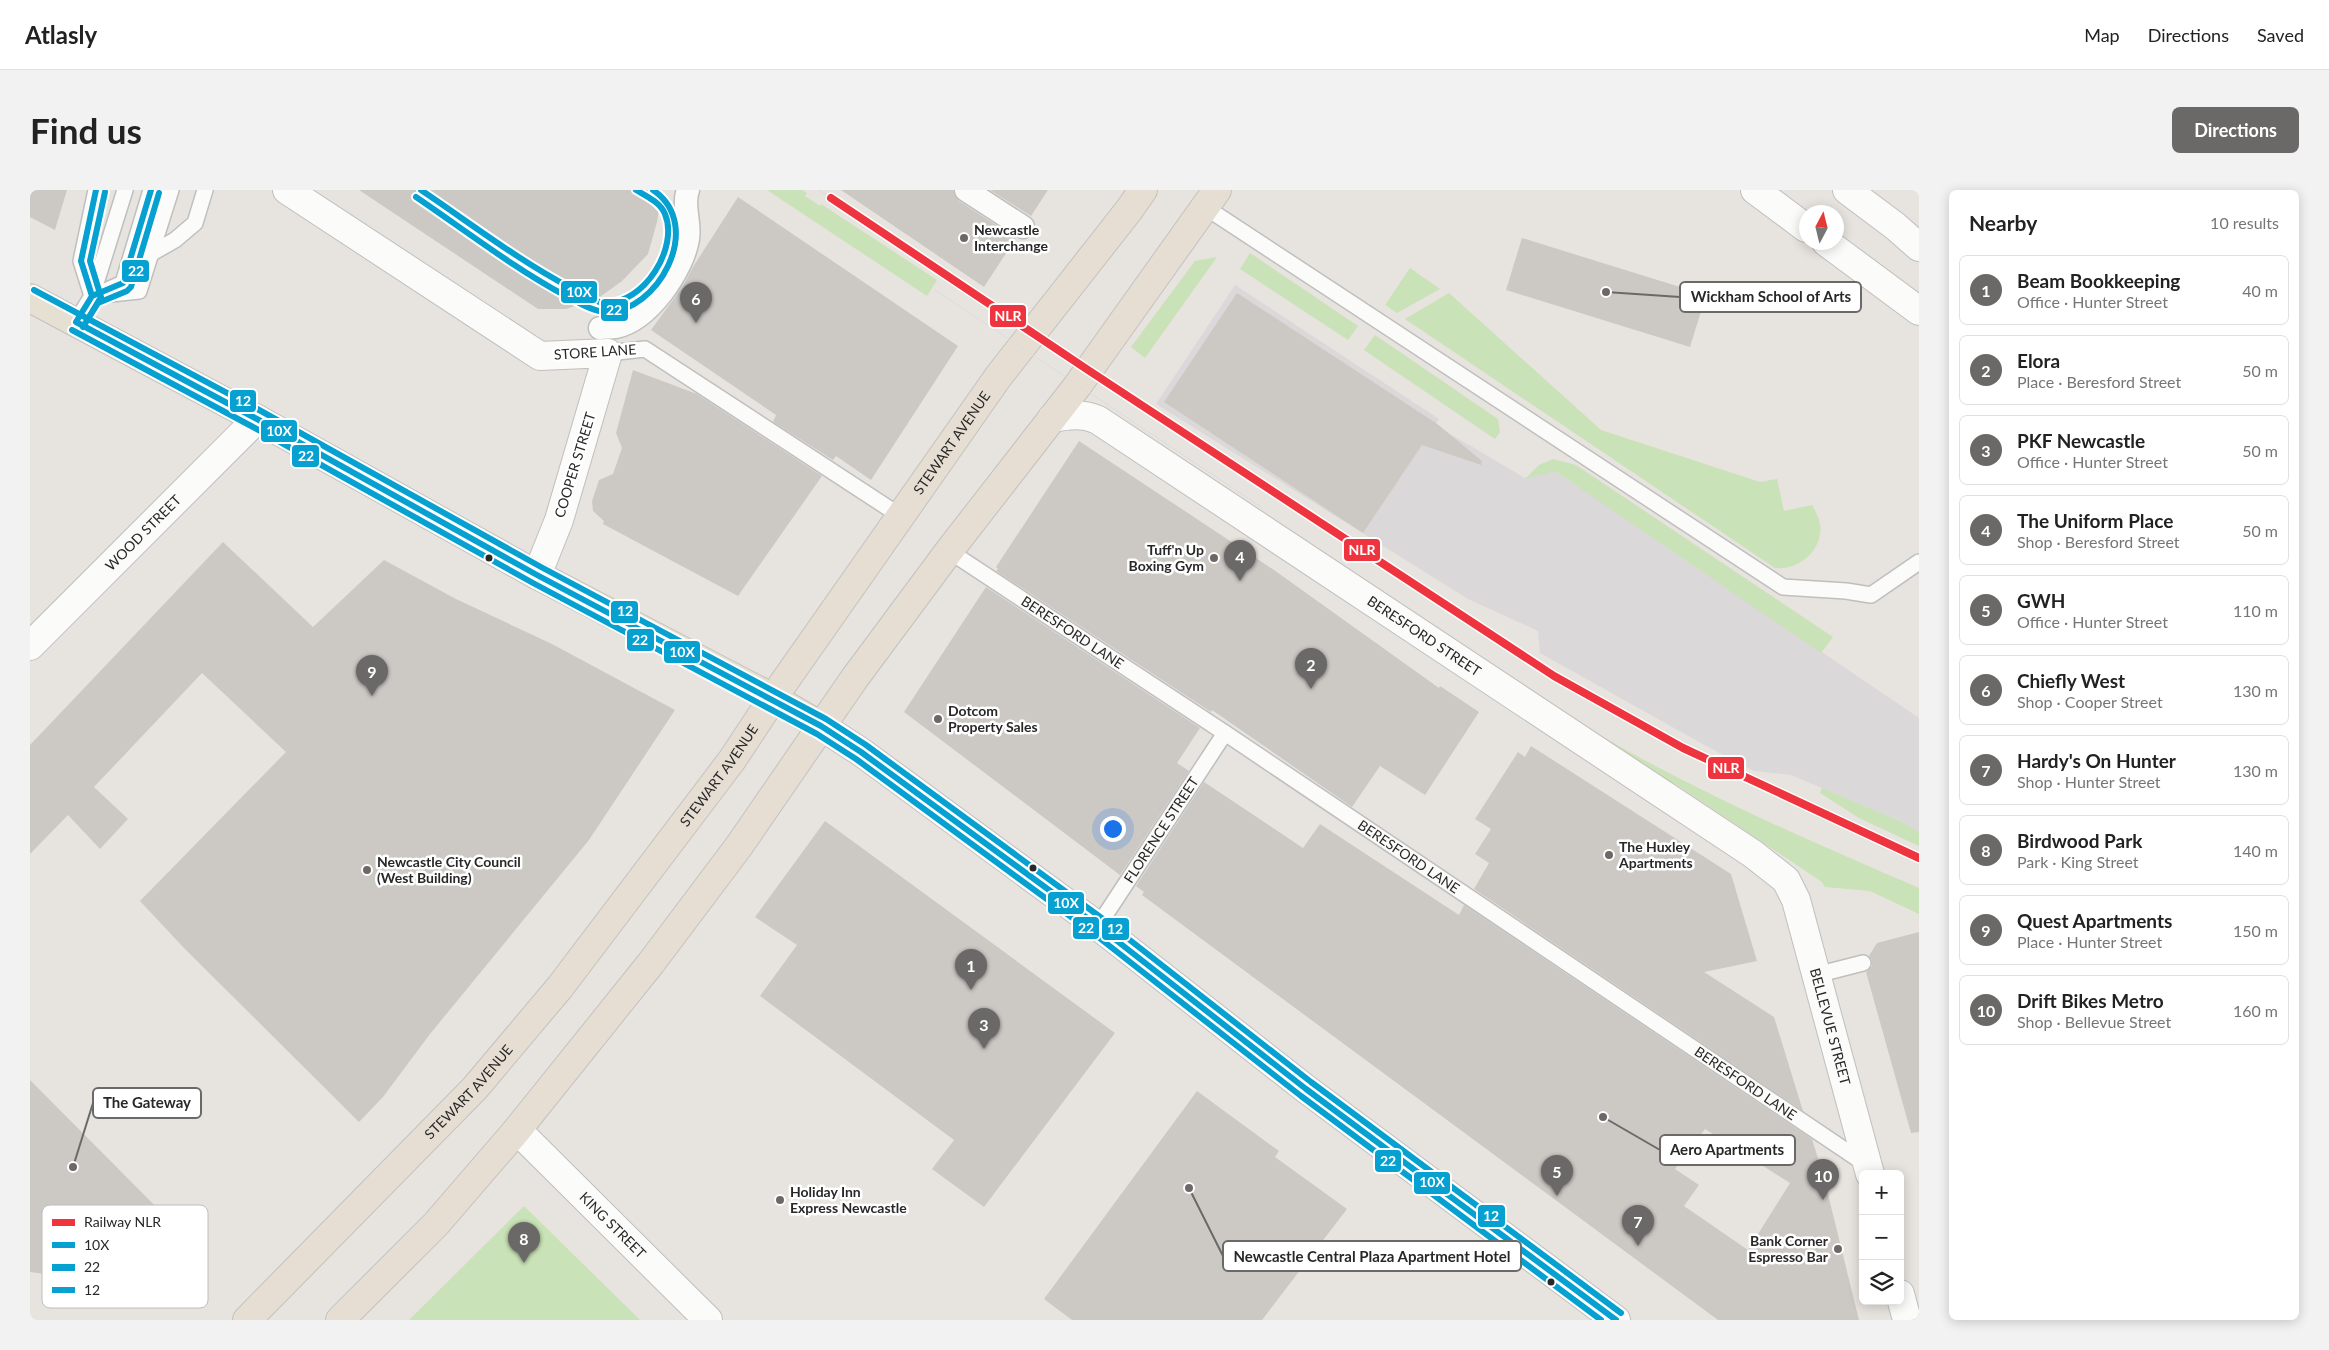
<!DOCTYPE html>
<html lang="en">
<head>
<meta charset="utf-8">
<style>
	:root { --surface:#fff; --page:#f2f2f2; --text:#222; --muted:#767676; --line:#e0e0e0; --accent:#6b6968 }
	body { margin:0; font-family:Lato,sans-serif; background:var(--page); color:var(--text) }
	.controls { position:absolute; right:15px; bottom:15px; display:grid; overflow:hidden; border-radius:8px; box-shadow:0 2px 12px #0003 }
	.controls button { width:45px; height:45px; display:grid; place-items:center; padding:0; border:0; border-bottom:1px solid var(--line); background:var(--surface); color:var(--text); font:25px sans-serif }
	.compass { position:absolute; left:1769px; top:15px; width:45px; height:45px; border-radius:50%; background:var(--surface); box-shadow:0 2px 12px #0003; rotate:7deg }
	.you { position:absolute; left:1082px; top:638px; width:18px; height:18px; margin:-12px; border:4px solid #fff; border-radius:50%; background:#1a73e8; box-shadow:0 0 0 8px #1a73e833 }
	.badge { display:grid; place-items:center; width:32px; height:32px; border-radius:50%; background:var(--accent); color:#fff; font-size:16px; font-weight:700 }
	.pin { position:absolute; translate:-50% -41px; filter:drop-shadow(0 1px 2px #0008) }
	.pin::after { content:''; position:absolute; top:26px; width:18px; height:15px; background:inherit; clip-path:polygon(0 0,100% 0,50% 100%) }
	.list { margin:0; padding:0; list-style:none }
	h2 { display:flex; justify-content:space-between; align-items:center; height:65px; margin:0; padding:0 20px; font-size:21px }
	h2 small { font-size:16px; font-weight:400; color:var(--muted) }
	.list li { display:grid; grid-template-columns:32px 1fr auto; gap:15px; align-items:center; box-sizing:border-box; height:70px; margin:0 10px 10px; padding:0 10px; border:1px solid var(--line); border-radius:8px }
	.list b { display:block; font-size:19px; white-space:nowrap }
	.list p { margin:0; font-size:16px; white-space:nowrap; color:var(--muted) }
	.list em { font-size:16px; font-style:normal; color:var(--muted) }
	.icon { flex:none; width:28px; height:28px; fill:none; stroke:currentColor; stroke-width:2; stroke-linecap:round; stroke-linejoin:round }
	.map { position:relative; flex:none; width:1889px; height:1130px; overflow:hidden; border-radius:8px }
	header { display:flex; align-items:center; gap:30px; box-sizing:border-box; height:70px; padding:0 25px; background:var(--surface); border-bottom:1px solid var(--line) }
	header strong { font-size:24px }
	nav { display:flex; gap:28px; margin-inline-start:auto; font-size:18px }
	.intro { display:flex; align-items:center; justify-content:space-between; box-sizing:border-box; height:120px; padding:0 30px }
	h1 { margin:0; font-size:35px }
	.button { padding:12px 22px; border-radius:8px; background:var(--accent); color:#fff; font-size:18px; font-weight:700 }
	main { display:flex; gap:30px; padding:0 30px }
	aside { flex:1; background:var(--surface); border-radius:8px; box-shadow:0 2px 12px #0003 }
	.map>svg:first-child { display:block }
	.industrial { fill:#dbd8da }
	.green { fill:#c9e2b7 }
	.building { fill:#ccc9c5; fill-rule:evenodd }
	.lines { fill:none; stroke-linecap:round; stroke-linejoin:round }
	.service-casing { stroke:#c0bfbf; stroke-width:18 }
	.pedestrian-casing { stroke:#c0bfbf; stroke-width:25 }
	.minor-casing { stroke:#c0bfbf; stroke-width:30 }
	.secondary-casing { stroke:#c0bfbf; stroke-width:30 }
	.primary-casing { stroke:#c3c2c0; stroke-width:30 }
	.trunk-casing { stroke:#c3c2c0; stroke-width:30 }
	.service { stroke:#fbfbfa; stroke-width:15 }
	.pedestrian { stroke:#fbfbfa; stroke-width:22 }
	.minor { stroke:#fbfbfa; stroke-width:28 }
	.secondary { stroke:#fbfbfa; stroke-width:28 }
	.primary { stroke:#e5e0d2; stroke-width:28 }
	.trunk { stroke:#e6ded2; stroke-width:28 }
	.tram { stroke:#dddcde; stroke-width:1 }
	.bus-1-casing { stroke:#fff; stroke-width:10 }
	.bus-2-casing { stroke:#fff; stroke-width:10 }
	.bus-3-casing { stroke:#fff; stroke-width:10 }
	.bus-1 { stroke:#06a0d1; stroke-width:6 }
	.bus-2 { stroke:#06a0d1; stroke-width:6 }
	.bus-3 { stroke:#06a0d1; stroke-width:6 }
	.rail-1-casing { stroke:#fff; stroke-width:11 }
	.rail-1 { stroke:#ee343f; stroke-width:8 }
	.poi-dot { fill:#6b6968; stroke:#fff; stroke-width:2 }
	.bus-dot { fill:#282828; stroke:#fff; stroke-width:2 }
	.labels { text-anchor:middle; stroke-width:5; stroke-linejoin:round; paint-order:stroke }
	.poi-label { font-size:14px; font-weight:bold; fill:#282828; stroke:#fff; text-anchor:start }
	.street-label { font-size:14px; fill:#282828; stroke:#fff }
	.key { fill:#fff; stroke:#bebebe; stroke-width:1 }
	.key-label { font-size:14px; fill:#282828 }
	.leader { fill:none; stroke:#6b6968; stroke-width:2 }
	.callout-dot { fill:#6b6968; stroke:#fff; stroke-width:2 }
	.callout { fill:#fff; stroke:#6b6968; stroke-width:2 }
	.callout-label { font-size:15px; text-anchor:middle; font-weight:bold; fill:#282828 }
	.line-badge { stroke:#fff; stroke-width:2 }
	.badge-label { font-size:14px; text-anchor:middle; font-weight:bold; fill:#fff }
</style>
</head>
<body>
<header>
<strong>Atlasly</strong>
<nav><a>Map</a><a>Directions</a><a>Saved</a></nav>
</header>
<div class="intro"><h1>Find us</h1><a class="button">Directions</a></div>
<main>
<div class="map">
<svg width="1889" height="1130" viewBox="0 0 1889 1130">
	<rect width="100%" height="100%" fill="#e7e3de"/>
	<path class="industrial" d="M 1205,95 L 1409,229 L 1405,235 L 1495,288 L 1525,281 L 1889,528 L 1889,642 L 1872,632 L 1761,585 L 1724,581 L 1678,557 L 1510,463 L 1508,441 L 1438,409 L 1126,214 Z"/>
	<path class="green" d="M 737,0 L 773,0 L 777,3 L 775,6 L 790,16 L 791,14 L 907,90 L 897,106 Z
		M 1220,63 L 1328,136 L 1318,150 L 1210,79 Z
		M 1187,67 L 1115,168 L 1101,157 L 1165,71 Z
		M 1380,78 L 1410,99 L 1367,123 L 1355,115 Z
		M 1419,103 L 1571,240 L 1730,292 L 1747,289 L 1754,321 L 1782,315 C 1785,320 1789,328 1790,334 C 1794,359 1769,381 1745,378 L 1375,129 Z
		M 1345,145 L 1468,229 L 1470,242 L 1465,249 L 1334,160 Z
		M 1523,269 L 1546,275 L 1803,447 L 1791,463 L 1525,281 L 1495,289 L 1509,275 Z
		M 1548,532 C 1656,598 1773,648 1889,698 L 1889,724 L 1840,701 L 1795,697 L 1792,692 L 1647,595 L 1601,572 Z
		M 1792,598 L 1872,632 L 1889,642 L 1889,656 L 1829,628 L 1790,603 Z
		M 494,1016 L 610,1130 L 379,1130 Z"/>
	<path class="building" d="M 0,0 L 37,0 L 25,40 L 0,27 Z
		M 329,0 L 632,0 L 627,32 L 618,64 L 592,91 L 567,109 L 536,119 L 508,119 Z
		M 811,0 L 923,0 L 929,11 L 986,48 L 954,97 Z
		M 960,0 L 1018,0 L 1001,26 Z
		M 708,7 L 928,156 L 841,290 L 806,266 L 803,270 L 743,232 L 746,225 L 621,140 L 653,96 L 663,77 Z
		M 1492,48 L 1676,105 L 1660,157 L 1476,100 Z
		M 1207,103 L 1406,233 L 1452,271 L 1451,275 L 1392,255 L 1333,343 L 1134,212 Z
		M 603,180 L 667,204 L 792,286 L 708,406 L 573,334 L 574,331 L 563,321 L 562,311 L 569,290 L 583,284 L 592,258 L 586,243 Z
		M 1049,251 L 1244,380 L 1409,498 L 1410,496 L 1449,522 L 1395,605 L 1350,576 L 1322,617 L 1182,520 L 1181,522 L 966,381 L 968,379 L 966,377 Z
		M 193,352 L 283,437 L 354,370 L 426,409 L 522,454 L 645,520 L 559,650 L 400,844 L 353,907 L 329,932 L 154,758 L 110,711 L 256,562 L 172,483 L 64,597 L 98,629 L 70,659 L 38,625 L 0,664 L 0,555 Z
		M 956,397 L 1170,538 L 1147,573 L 1159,581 L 1090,685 L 874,522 Z
		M 1501,556 L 1701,684 L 1727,771 L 1674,782 L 1744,827 L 1773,921 L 1444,699 L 1459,673 L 1445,664 L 1461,639 L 1445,629 L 1488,562 L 1495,567 Z
		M 1174,592 L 1273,658 L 1290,634 L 1429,725 L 1434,715 L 1782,949 L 1794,988 L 1829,1130 L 1688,1130 L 1112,705 L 1114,702 L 1106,696 ZM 1675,939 L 1760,993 L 1718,1060 L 1654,1016 L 1669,995 L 1645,979 Z
		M 795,631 L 1085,843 L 954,1017 L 902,979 L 924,950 L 730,806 L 767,755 L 725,727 Z
		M 1889,742 L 1889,942 L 1881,943 L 1836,782 L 1842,776 L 1842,770 L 1839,766 L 1847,753 Z
		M 0,890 L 167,1058 L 97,1085 L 74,1092 L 0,1082 Z
		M 1167,901 L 1249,961 L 1245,967 L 1317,1019 L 1232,1130 L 1042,1130 L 1014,1109 Z"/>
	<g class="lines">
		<defs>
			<g id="service">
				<path d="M 1175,17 L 1753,397 L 1816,401 L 1841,405 L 1889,372"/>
				<path d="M 122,63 L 145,50 L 165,33 L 175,0"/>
				<path d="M 75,101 L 93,93 L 121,0"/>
				<path d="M 62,106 L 109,101 L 141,0"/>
				<path d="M 62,106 L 51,71 L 66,0"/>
				<path d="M 46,132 L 62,106 L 95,0"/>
				<path d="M 578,163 L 615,159 L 872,327"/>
				<path id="s1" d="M 919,361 L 1195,543 L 1837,975"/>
				<path id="s2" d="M 1068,736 L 1195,543"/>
				<path d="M 1786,785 L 1833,773"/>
			</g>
			<path id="pedestrian" d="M 936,0 L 993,37
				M 570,138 C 575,137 581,138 586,137 C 619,130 653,80 658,49 C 661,32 652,15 658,0"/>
			<g id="minor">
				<path d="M 257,0 L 510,166 L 578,163 L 529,330 L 507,385"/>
				<path id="s3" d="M 1022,228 C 1038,225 1053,223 1068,230 L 1723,664 L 1756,690 L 1766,710 L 1840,984"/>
				<path id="s4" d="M 0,456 L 227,229"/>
				<path id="s5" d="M 487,940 L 678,1130"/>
				<path d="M 1870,1104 L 1877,1130"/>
			</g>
			<path id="secondary" d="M 1725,0 L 1776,38
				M 1817,0 L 1865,36 L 1889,57
				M 1796,52 L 1889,121
				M 791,536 L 831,562 L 1068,736 L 1276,899 L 1586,1130"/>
			<path id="primary" d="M 0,108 L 227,229 L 507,385 L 743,508"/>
			<g id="trunk">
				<path d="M 743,508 L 791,536"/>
				<path id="s6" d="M 217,1130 L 445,898 L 530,797 L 702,570 L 743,508 L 968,187 L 1099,20 L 1113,0"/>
				<path d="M 310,1130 L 406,1034 L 487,940 L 621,773 L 709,656 L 824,489 L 919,361 L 1048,195 L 1187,0"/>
			</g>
		</defs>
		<use href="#service" class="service-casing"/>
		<use href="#pedestrian" class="pedestrian-casing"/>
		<use href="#minor" class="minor-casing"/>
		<use href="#secondary" class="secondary-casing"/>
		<use href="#primary" class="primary-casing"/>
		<use href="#trunk" class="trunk-casing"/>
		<use href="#service" class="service"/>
		<use href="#pedestrian" class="pedestrian"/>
		<use href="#minor" class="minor"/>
		<use href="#secondary" class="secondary"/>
		<use href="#primary" class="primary"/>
		<use href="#trunk" class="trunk"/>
		<path class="tram" d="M 789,0 L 801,8
			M 905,100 L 1230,316"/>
		<defs>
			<path id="bus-1" d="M 391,0 C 440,33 488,70 541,98 C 551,103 563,112 575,113 C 614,114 649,58 635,24 C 630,12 616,6 606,0
				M 46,132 L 227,229 L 507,385 L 791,536 L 831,562 L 1068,736 L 1276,899 L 1586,1130
				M 46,132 L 62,106 L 93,93 L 121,0
				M 46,132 L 62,106 L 51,71 L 66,0"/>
			<path id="bus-2" d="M 386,7 C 436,41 484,78 536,106 C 548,112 561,121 575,122 C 627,124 676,36 623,0
				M 53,137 L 68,113 L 97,101 L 101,97 L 129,3
				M 53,137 L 71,107 L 60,71 L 75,2
				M 42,140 L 223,237 L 503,393 L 787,544 L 826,569 L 1063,743 L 1271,906 L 1571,1130"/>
			<path id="bus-3" d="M 4,100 L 231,221 L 511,377 L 796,529 L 836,555 L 1073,729 L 1281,892 L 1591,1123"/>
		</defs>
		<use href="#bus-1" class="bus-1-casing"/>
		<use href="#bus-2" class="bus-2-casing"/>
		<use href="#bus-3" class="bus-3-casing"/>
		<use href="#bus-1" class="bus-1"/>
		<use href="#bus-2" class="bus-2"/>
		<use href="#bus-3" class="bus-3"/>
		<defs>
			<path id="rail-1" d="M 801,8 L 1058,180 L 1524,486 L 1653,558 L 1889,668"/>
		</defs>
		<use href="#rail-1" class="rail-1-casing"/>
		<use href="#rail-1" class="rail-1"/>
	</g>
	<g class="poi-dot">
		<circle cx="934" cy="48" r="5"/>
		<circle cx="1184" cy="368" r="5"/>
		<circle cx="908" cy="529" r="5"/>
		<circle cx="1579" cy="665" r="5"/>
		<circle cx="337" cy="680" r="5"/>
		<circle cx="750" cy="1010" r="5"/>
		<circle cx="1808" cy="1059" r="5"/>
	</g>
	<g class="bus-dot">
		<circle cx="459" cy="368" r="4.5"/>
		<circle cx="1003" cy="678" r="4.5"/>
		<circle cx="1521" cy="1092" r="4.5"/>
	</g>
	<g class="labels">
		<g class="poi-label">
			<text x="944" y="45">Newcastle<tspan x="944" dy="16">Interchange</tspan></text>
			<text x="1174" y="365" text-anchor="end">Tuff'n Up<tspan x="1174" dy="16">Boxing Gym</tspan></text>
			<text x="918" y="526">Dotcom<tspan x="918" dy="16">Property Sales</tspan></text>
			<text x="1589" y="662">The Huxley<tspan x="1589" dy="16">Apartments</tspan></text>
			<text x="347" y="677">Newcastle City Council<tspan x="347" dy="16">(West Building)</tspan></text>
			<text x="760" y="1007">Holiday Inn<tspan x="760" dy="16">Express Newcastle</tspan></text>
			<text x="1798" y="1056" text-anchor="end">Bank Corner<tspan x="1798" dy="16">Espresso Bar</tspan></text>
		</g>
		<g class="street-label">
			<text transform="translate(565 162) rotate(-4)" y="5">STORE LANE</text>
			<text dy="5" stroke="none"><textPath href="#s6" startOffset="1128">STEWART AVENUE</textPath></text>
			<text transform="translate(545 275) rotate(-73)" y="5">COOPER STREET</text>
			<text dy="5" stroke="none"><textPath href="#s4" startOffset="160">WOOD STREET</textPath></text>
			<text dy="5" stroke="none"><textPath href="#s1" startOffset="148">BERESFORD LANE</textPath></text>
			<text dy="5" stroke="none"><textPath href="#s3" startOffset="438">BERESFORD STREET</textPath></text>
			<text dy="5" stroke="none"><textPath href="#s6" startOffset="722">STEWART AVENUE</textPath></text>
			<text dy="5" stroke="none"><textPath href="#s2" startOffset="115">FLORENCE STREET</textPath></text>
			<text dy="5" stroke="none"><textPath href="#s1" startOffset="552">BERESFORD LANE</textPath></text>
			<text dy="5" stroke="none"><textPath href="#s3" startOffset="1028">BELLEVUE STREET</textPath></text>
			<text dy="5" stroke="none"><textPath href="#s1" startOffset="958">BERESFORD LANE</textPath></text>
			<text dy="5" stroke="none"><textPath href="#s6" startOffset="318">STEWART AVENUE</textPath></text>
			<text dy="5" stroke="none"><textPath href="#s5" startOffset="135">KING STREET</textPath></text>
		</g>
	</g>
	<rect x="12" y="1015" width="166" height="103" rx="8" class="key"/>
	<rect x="22" y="1029" width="23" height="7" fill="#ee343f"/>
	<rect x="22" y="1052" width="23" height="6" fill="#06a0d1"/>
	<rect x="22" y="1074" width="23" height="7" fill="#06a0d1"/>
	<rect x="22" y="1097" width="23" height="6" fill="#06a0d1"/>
	<g class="key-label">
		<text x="54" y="1037">Railway NLR</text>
		<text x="54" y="1060">10X</text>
		<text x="54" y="1082">22</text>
		<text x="54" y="1105">12</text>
	</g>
	<path class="leader" d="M1576 102L1650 107M43 977L63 913M1573 927L1630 960M1159 998L1193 1066"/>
	<g class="callout-dot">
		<circle cx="1576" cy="102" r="5"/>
		<circle cx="43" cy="977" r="5"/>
		<circle cx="1573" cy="927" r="5"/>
		<circle cx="1159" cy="998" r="5"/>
	</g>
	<g class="callout">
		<rect x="1650" y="92" width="181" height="30" rx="5"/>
		<rect x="63" y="898" width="108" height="30" rx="5"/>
		<rect x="1630" y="945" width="135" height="30" rx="5"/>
		<rect x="1193" y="1051" width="298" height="30" rx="5"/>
	</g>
	<g class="callout-label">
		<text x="1741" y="112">Wickham School of Arts</text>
		<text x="117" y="918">The Gateway</text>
		<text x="1697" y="965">Aero Apartments</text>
		<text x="1342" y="1072">Newcastle Central Plaza Apartment Hotel</text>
	</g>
	<g class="line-badge">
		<rect x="91" y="69" width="29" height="24" rx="5" fill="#06a0d1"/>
		<rect x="530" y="90" width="38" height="24" rx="5" fill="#06a0d1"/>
		<rect x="570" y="108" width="29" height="24" rx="5" fill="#06a0d1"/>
		<rect x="959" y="114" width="38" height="24" rx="5" fill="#ee343f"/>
		<rect x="199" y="199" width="28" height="24" rx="5" fill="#06a0d1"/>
		<rect x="230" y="229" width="38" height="24" rx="5" fill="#06a0d1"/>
		<rect x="261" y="254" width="29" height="24" rx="5" fill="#06a0d1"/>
		<rect x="1313" y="348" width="38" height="24" rx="5" fill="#ee343f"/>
		<rect x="580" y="410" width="29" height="24" rx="5" fill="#06a0d1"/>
		<rect x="596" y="438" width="29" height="24" rx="5" fill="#06a0d1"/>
		<rect x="633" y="450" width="38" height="24" rx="5" fill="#06a0d1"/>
		<rect x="1677" y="566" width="38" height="24" rx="5" fill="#ee343f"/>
		<rect x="1017" y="701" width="38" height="24" rx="5" fill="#06a0d1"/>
		<rect x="1042" y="726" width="28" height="24" rx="5" fill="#06a0d1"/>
		<rect x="1071" y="727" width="29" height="24" rx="5" fill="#06a0d1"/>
		<rect x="1344" y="959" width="28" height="24" rx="5" fill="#06a0d1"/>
		<rect x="1383" y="981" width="38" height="24" rx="5" fill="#06a0d1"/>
		<rect x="1447" y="1014" width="29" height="24" rx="5" fill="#06a0d1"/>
	</g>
	<g class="badge-label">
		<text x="106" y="86">22</text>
		<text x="549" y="107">10X</text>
		<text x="584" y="125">22</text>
		<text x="978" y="131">NLR</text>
		<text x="213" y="216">12</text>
		<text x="249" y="246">10X</text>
		<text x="276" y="271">22</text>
		<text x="1332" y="365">NLR</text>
		<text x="595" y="426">12</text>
		<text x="610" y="455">22</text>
		<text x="652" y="467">10X</text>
		<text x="1696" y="583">NLR</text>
		<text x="1036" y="718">10X</text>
		<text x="1056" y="743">22</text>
		<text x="1085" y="744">12</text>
		<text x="1358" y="976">22</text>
		<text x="1402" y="997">10X</text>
		<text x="1461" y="1031">12</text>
	</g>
</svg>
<div class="controls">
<button>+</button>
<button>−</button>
<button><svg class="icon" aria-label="layers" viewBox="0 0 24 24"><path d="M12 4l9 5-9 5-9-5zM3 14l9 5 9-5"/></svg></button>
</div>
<svg class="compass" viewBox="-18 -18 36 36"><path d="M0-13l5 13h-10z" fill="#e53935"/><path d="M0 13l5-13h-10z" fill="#767676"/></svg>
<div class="you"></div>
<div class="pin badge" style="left:941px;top:800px">1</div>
<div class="pin badge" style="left:1281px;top:499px">2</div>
<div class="pin badge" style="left:954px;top:859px">3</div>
<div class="pin badge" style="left:1210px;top:391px">4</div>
<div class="pin badge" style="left:1527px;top:1006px">5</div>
<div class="pin badge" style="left:666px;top:133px">6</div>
<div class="pin badge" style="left:1608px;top:1056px">7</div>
<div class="pin badge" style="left:494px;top:1073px">8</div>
<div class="pin badge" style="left:342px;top:506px">9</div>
<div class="pin badge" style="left:1793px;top:1010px">10</div>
</div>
<aside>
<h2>Nearby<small>10 results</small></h2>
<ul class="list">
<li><span class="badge">1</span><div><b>Beam Bookkeeping</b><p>Office · Hunter Street</p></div><em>40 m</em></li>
<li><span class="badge">2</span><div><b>Elora</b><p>Place · Beresford Street</p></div><em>50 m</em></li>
<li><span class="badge">3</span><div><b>PKF Newcastle</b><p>Office · Hunter Street</p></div><em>50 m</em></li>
<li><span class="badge">4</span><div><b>The Uniform Place</b><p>Shop · Beresford Street</p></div><em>50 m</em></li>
<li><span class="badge">5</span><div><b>GWH</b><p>Office · Hunter Street</p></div><em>110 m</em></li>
<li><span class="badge">6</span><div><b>Chiefly West</b><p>Shop · Cooper Street</p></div><em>130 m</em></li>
<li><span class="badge">7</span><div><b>Hardy's On Hunter</b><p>Shop · Hunter Street</p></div><em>130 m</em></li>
<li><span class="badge">8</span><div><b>Birdwood Park</b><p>Park · King Street</p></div><em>140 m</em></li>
<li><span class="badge">9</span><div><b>Quest Apartments</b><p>Place · Hunter Street</p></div><em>150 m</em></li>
<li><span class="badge">10</span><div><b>Drift Bikes Metro</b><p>Shop · Bellevue Street</p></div><em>160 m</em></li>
</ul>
</aside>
</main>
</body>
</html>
